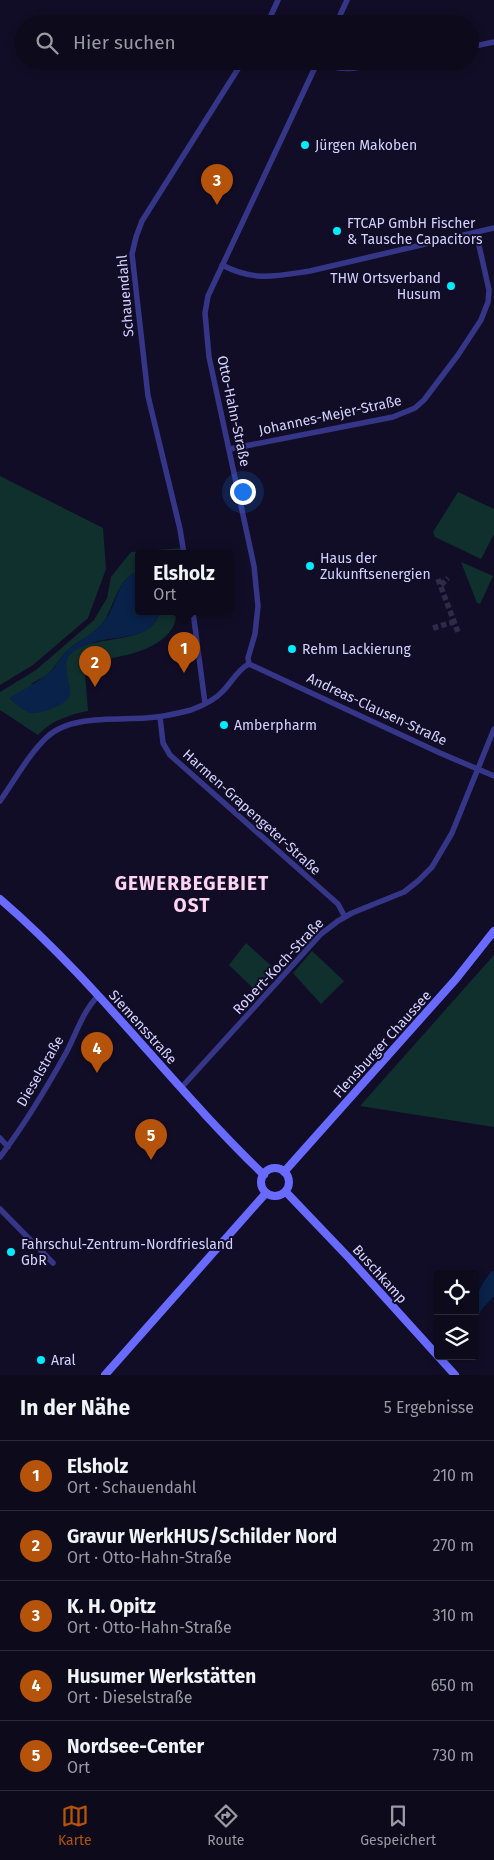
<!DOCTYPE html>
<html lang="de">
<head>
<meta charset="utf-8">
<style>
	:root { --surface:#0d0a1c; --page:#1b1829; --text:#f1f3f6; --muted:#9a9aa3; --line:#2d2b3b; --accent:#b45309 }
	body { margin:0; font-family:"Fira Sans",sans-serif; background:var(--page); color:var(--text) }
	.controls { position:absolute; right:15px; bottom:15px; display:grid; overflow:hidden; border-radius:5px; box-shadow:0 2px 8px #0003 }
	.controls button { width:45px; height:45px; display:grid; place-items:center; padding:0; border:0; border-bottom:1px solid var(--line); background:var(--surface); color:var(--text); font:25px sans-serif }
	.you { position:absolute; left:242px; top:491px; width:18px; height:18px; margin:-12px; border:4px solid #fff; border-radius:50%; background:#1a73e8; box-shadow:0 0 0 8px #1a73e833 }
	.badge { display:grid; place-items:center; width:32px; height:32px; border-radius:50%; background:var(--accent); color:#fff; font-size:16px; font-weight:700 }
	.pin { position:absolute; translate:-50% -41px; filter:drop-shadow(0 1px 2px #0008) }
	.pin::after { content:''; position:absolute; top:26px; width:18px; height:15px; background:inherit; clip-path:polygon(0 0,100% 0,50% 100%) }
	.popup { position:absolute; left:135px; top:550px; width:98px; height:65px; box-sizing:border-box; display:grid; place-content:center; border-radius:5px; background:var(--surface); filter:drop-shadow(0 1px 4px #0005); font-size:16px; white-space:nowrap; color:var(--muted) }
	.popup b { font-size:19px; color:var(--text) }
	.popup::after { content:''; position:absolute; left:50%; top:100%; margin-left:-10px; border:10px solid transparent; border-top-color:var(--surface) }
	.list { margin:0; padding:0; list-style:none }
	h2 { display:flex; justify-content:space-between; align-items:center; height:65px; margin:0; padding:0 20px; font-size:21px }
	h2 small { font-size:16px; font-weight:400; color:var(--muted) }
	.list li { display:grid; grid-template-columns:32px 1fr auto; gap:15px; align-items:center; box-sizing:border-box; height:70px; padding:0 20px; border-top:1px solid var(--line) }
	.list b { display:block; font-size:19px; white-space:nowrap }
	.list p { margin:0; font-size:16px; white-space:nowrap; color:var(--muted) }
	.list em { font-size:16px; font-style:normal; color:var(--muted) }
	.icon { flex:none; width:28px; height:28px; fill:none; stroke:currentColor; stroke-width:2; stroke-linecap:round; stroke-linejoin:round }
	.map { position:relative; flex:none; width:494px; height:1375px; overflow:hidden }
	.search { position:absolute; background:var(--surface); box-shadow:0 2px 8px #0003; left:15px; right:15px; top:15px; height:55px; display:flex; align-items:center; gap:12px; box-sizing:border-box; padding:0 18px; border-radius:28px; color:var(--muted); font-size:19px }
	.sheet { height:415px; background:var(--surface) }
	nav { display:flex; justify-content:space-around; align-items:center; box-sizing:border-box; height:70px; border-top:1px solid var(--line); background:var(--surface); font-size:14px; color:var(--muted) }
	nav a { display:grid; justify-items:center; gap:2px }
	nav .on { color:var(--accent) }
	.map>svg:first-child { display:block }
	.green { fill:#10302e }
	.water { fill:#092249 }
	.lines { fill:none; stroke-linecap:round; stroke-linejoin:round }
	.street-tunnel { stroke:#2f2b47; stroke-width:5.5; stroke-dasharray:5.5 3; stroke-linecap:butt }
	.street { stroke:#363688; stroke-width:5.5 }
	.secondary { stroke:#696aff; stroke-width:8 }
	.poi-dot { fill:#00ebfd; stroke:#110d26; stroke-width:2 }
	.labels { text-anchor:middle; stroke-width:4; stroke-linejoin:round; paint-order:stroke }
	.poi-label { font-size:14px; fill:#d6d2ff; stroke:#110d26; text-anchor:start }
	.street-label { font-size:14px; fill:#d6d2ff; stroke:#110d26 }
	.district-label { font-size:19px; font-weight:bold; letter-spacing:1px; fill:#ffd4f1; stroke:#110d26 }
</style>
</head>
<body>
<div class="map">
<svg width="494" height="1375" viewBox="0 0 494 1375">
	<rect width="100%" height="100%" fill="#110d26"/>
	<path class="green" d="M 0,476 L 103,528 L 106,569 L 88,618 L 33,665 L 0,685 Z
		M 458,492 L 494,509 L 494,534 L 481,559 L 435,537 L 433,532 Z
		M 181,548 L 182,554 L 139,554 L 139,571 C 119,578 116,599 107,616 C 100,632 82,638 70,648 C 62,655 57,664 50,672 C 45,677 37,680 31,684 L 70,696 C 69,687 65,669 66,661 C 73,630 153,651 159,612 L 178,612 C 176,617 175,622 173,627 C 156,655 113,657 84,663 L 88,711 C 69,715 52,720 38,735 L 0,710 L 0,692 L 36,670 L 94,620 L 107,598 L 111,577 L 131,552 Z
		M 461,562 L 493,576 L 480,604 L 477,603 Z
		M 246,943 L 277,971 L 257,992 L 229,965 Z
		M 312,951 L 344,981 L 321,1004 L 293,973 Z
		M 494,955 L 494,1127 L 360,1106 Z"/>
	<path class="water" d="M 139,571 L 139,612 L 159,612 C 154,641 115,635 95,642 C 86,645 70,650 67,660 C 64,670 71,684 70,695 C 69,704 40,715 31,713 C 24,712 15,703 9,698 C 22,690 36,683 48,674 C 57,667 61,655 70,648 C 83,638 96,633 106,619 C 118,602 116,579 139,571 Z
		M 492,1271 L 494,1271 L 494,1296 L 483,1308 L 475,1321 C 475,1299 477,1288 492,1271 Z"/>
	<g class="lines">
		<path class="street-tunnel" d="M 438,579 L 458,632
			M 441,585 L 448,578
			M 433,628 L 454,622"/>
		<path class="street" d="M 267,24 L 278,0
			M 336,24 L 347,0
			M 470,47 L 494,42
			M 319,61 C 343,75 364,66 389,61
			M 222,265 C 255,282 276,276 310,271 L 494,228
			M 230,449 L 393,417 L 415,408 L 424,400 L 458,355 L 481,320 L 488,302 L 489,290 L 476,232
			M 184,554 L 180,529 L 148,396 L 132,254 L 136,237 L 142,221 L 243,61
			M 193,612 L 205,703
			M 249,664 L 248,658 L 255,634 L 258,606 L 254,566 L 209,357 L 205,313 L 208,296 L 318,61
			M 249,664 L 440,753 L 494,776
			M 160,717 L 163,743 L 170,755 L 338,904 L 345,917
			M 0,801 C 15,780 28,755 47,737 C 70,715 116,720 146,718 C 161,717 176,714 191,710 C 202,706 215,700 223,691 C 232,682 238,669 249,664
			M 181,1088 L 321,934 L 338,921 L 352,913 L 404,892 L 418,881 L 432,867 L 452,833 L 494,729
			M 0,1138 L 8,1147
			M 0,1157 C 25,1124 46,1089 66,1053 C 76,1034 83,1011 98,996
			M 0,1209 L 53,1263"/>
		<path class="secondary" d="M 0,899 C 97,982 172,1087 264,1175
			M261 1182a14 14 0 1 1 28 0a14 14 0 1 1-28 0Z
			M 284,1172 L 456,979 L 494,931
			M 286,1192 L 350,1259 L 455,1375
			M 105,1375 L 266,1193"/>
	</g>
	<g class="poi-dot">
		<circle cx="305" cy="145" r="5"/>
		<circle cx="337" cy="231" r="5"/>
		<circle cx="451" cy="286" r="5"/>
		<circle cx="310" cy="566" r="5"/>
		<circle cx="292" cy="649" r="5"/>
		<circle cx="224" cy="725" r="5"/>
		<circle cx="11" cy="1252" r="5"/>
		<circle cx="41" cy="1360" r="5"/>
	</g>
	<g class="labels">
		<g class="poi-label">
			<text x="315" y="150">Jürgen Makoben</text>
			<text x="347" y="228">FTCAP GmbH Fischer<tspan x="347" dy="16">&amp; Tausche Capacitors</tspan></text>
			<text x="441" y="283" text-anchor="end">THW Ortsverband<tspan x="441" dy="16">Husum</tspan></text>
			<text x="320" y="563">Haus der<tspan x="320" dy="16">Zukunftsenergien</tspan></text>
			<text x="302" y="654">Rehm Lackierung</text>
			<text x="234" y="730">Amberpharm</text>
			<text x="21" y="1249">Fahrschul-Zentrum-Nordfriesland<tspan x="21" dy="16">GbR</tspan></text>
			<text x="51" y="1365">Aral</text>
		</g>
		<g class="street-label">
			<text transform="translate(125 296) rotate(-95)" y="5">Schauendahl</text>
			<text transform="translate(234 411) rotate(78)" y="5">Otto-Hahn-Straße</text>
			<text transform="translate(330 415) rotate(-12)" y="5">Johannes-Mejer-Straße</text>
			<text transform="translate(377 709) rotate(25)" y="5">Andreas-Clausen-Straße</text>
			<text transform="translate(252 812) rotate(42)" y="5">Harmen-Grapengeter-Straße</text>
			<text transform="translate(278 966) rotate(-47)" y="5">Robert-Koch-Straße</text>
			<text transform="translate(143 1027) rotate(48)" y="5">Siemensstraße</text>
			<text transform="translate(382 1044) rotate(-48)" y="5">Flensburger Chaussee</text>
			<text transform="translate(40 1071) rotate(-60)" y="5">Dieselstraße</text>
			<text transform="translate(380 1274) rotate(48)" y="5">Buschkamp</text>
		</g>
		<g class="district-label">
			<text x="192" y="890">GEWERBEGEBIET<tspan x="192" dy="22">OST</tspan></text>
		</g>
	</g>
</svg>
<div class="controls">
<button><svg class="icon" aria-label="locate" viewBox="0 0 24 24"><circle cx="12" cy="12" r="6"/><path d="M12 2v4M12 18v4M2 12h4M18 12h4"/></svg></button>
<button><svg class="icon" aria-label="layers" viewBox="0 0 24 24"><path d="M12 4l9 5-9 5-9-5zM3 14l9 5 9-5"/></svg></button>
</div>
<div class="you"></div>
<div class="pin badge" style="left:184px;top:673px">1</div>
<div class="popup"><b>Elsholz</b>Ort</div>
<div class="pin badge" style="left:95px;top:687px">2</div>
<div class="pin badge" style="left:217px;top:205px">3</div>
<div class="pin badge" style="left:97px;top:1073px">4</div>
<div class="pin badge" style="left:151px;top:1160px">5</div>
<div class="search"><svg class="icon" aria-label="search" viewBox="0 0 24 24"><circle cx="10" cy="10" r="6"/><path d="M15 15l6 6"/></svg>Hier suchen</div>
</div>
<section class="sheet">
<h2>In der Nähe<small>5 Ergebnisse</small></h2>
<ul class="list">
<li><span class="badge">1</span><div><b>Elsholz</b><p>Ort · Schauendahl</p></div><em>210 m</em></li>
<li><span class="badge">2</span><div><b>Gravur WerkHUS/Schilder Nord</b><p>Ort · Otto-Hahn-Straße</p></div><em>270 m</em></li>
<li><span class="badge">3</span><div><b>K. H. Opitz</b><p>Ort · Otto-Hahn-Straße</p></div><em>310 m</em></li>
<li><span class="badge">4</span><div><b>Husumer Werkstätten</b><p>Ort · Dieselstraße</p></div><em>650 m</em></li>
<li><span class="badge">5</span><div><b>Nordsee-Center</b><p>Ort</p></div><em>730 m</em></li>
</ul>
</section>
<nav>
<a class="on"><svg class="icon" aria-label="map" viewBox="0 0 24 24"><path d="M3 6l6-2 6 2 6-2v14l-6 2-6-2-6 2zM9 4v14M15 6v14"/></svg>Karte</a>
<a><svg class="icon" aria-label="directions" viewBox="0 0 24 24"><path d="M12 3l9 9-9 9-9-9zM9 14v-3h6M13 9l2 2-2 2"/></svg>Route</a>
<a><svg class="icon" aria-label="saved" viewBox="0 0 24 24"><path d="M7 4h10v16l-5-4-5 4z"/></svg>Gespeichert</a>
</nav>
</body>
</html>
